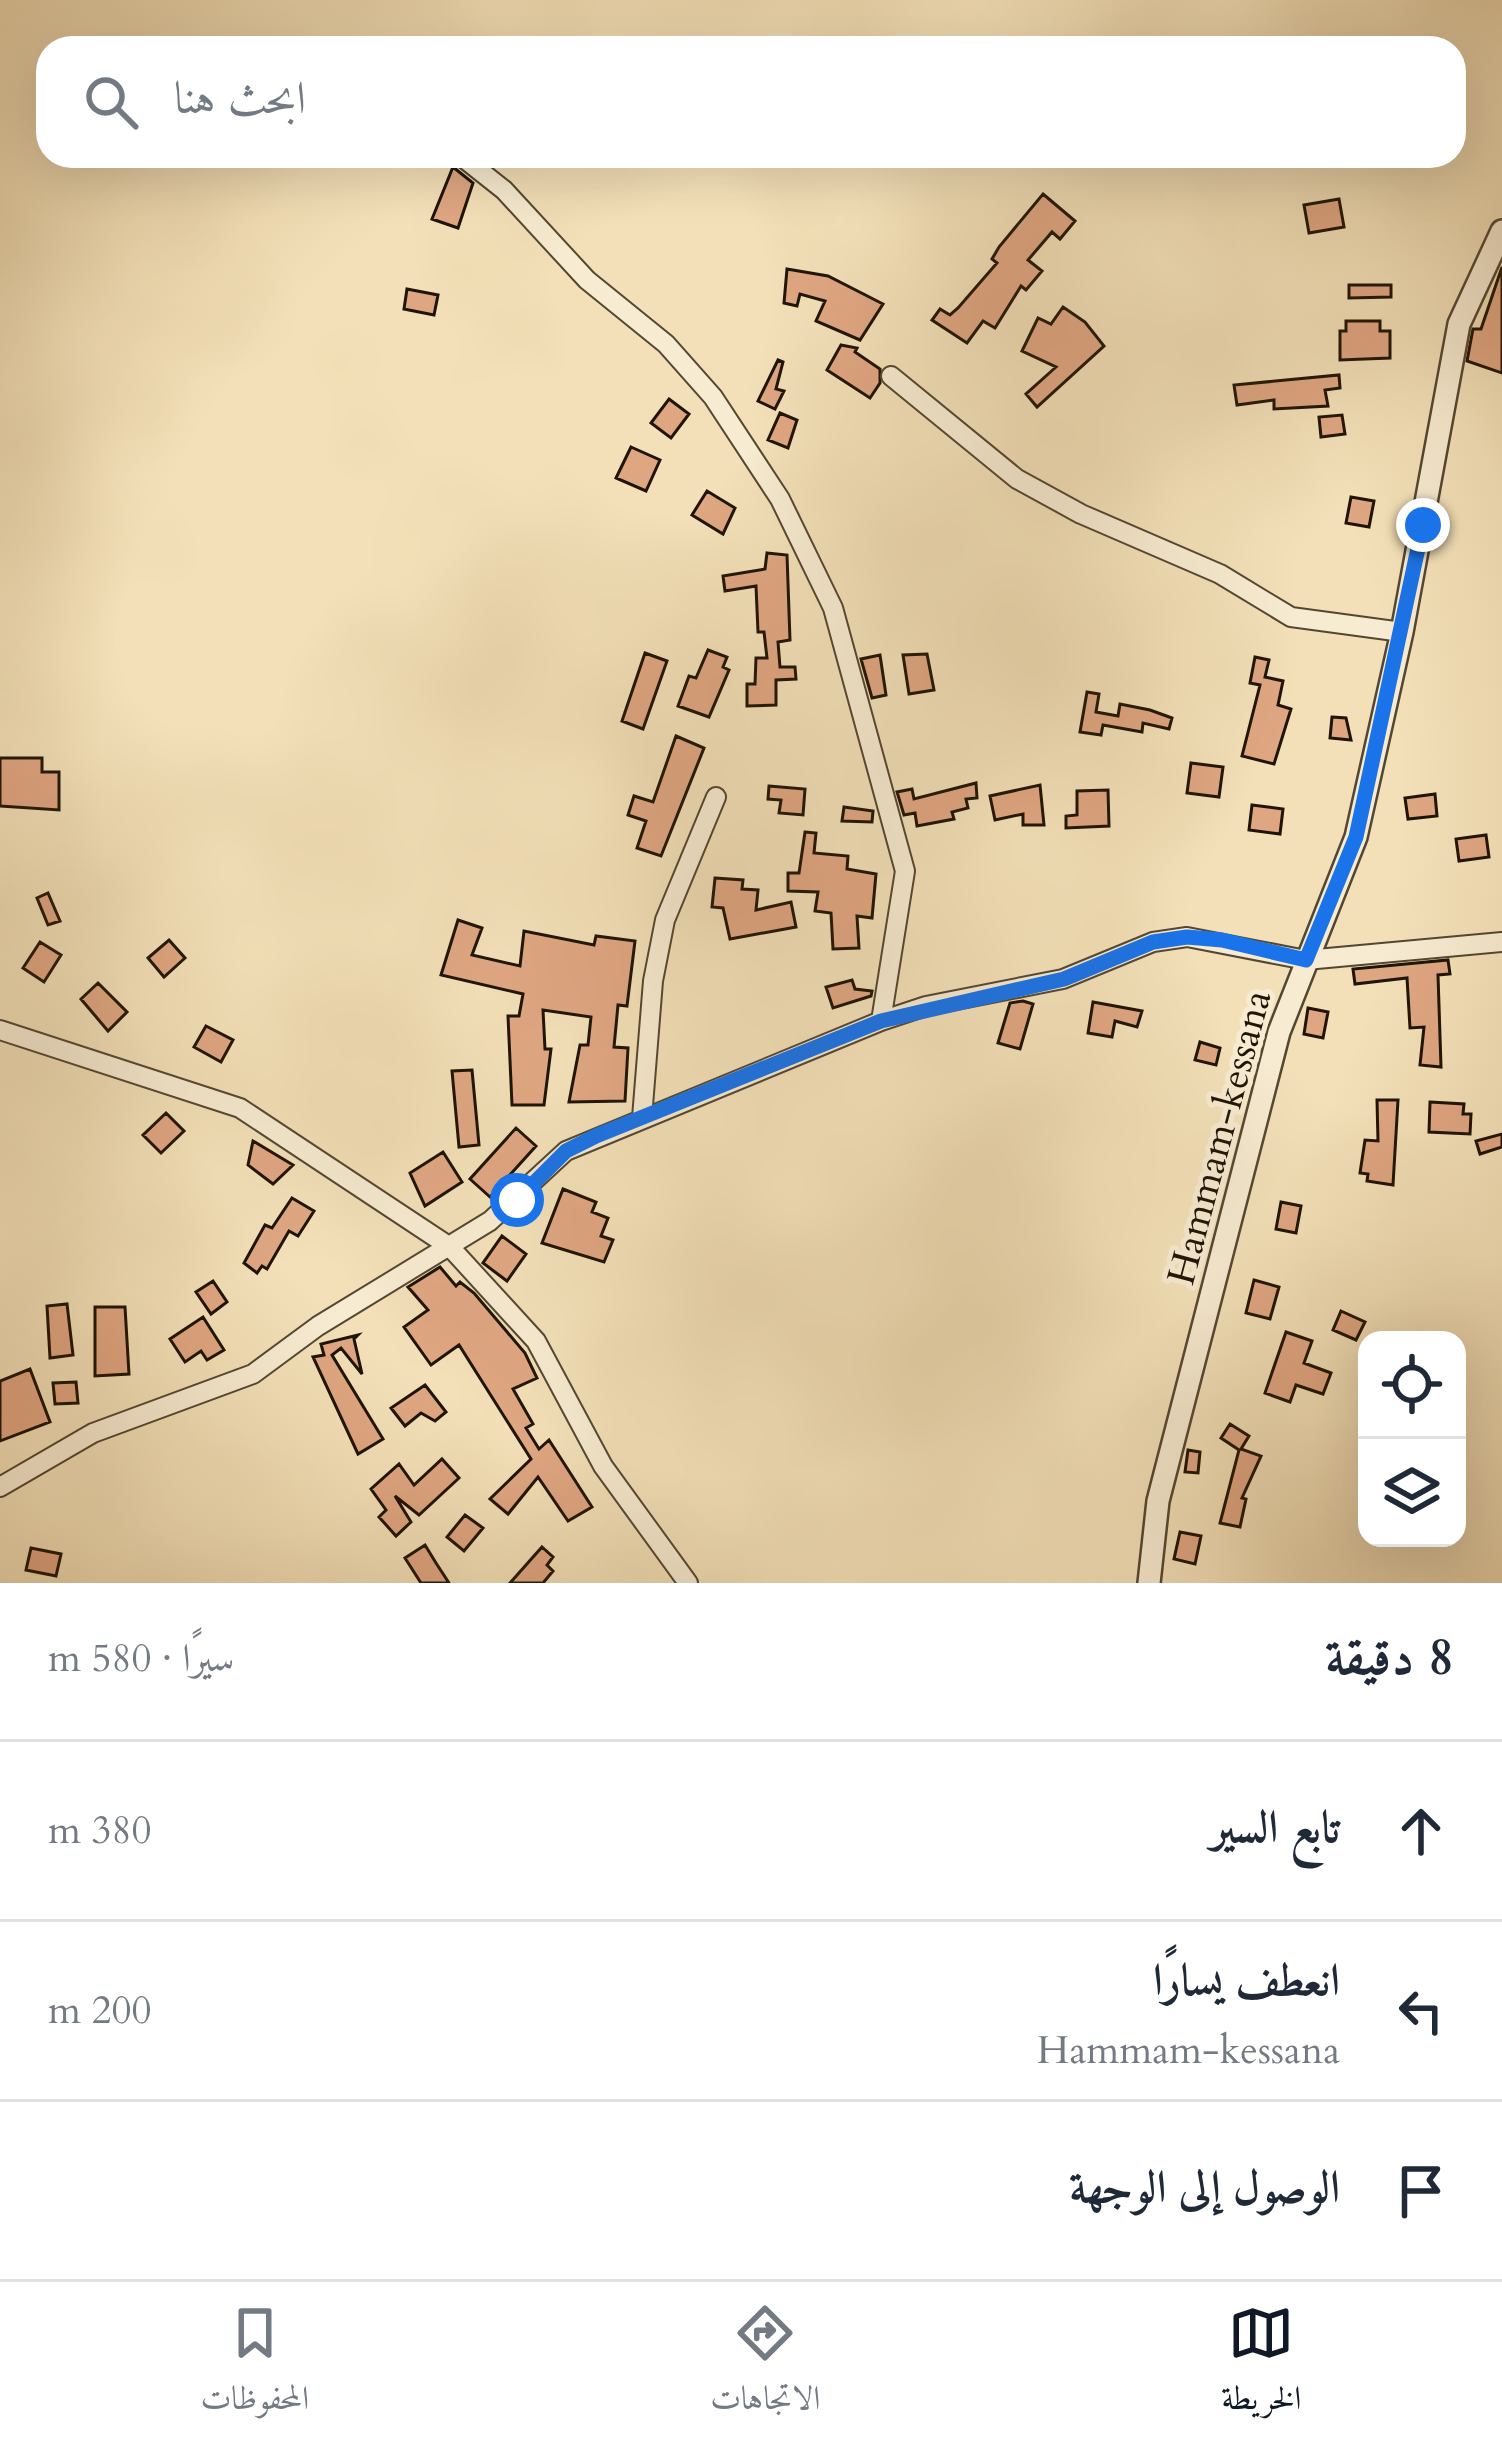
<!DOCTYPE html>
<html lang="ar">
<head>
<meta charset="utf-8">
<style>
	:root { --surface:#fff; --page:#f6f6f7; --text:#1f2937; --muted:#747a83; --line:#e0e1e3; --accent:#111827 }
	body { margin:0; font-family:Cardo,Amiri,serif; background:var(--page); color:var(--text); direction:rtl }
	.controls { position:absolute; right:36px; bottom:36px; display:grid; overflow:hidden; border-radius:24px; box-shadow:0 12px 48px #0002 }
	.controls button { width:108px; height:108px; display:grid; place-items:center; padding:0; border:0; border-bottom:3px solid var(--line); background:var(--surface); color:var(--text); font:60px sans-serif }
	.stop { position:absolute; width:36px; height:36px; margin:-27px; border:9px solid #1a73e8; border-radius:50%; background:#fff }
	.stop.end { background:#1a73e8; border-color:#fff; box-shadow:0 3px 12px #0008 }
	.list { margin:0; padding:0; list-style:none }
	h2 { display:flex; justify-content:space-between; align-items:center; height:156px; margin:0; padding:0 48px; font-size:51px }
	h2 small { font-size:39px; font-weight:400; color:var(--muted) }
	.list li { display:grid; grid-template-columns:78px 1fr auto; gap:36px; align-items:center; box-sizing:border-box; height:180px; padding:0 48px; border-top:3px solid var(--line) }
	.list b { display:block; font-size:45px; white-space:nowrap }
	.list p { margin:0; font-size:39px; white-space:nowrap; color:var(--muted) }
	.list em { font-size:39px; font-style:normal; color:var(--muted) }
	.icon { flex:none; width:66px; height:66px; fill:none; stroke:currentColor; stroke-width:2; stroke-linecap:round; stroke-linejoin:round }
	.map { position:relative; flex:none; width:1502px; height:1583px; overflow:hidden; direction:ltr }
	.search { position:absolute; background:var(--surface); box-shadow:0 12px 48px #0002; left:36px; right:36px; top:36px; height:132px; display:flex; align-items:center; gap:30px; box-sizing:border-box; padding:0 42px; border-radius:36px; color:var(--muted); font-size:45px }
	.sheet { height:696px; background:var(--surface) }
	nav { display:flex; justify-content:space-around; align-items:center; box-sizing:border-box; height:168px; border-top:3px solid var(--line); background:var(--surface); font-size:33px; color:var(--muted) }
	nav a { display:grid; justify-items:center; gap:6px }
	nav .on { color:var(--accent) }
	.map>svg:first-child { display:block }
	.building { fill:#dfa682; stroke:#1f1405; stroke-width:3 }
	.lines { fill:none; stroke-linecap:round; stroke-linejoin:round }
	.minor-casing { stroke:#544732; stroke-width:22 }
	.tertiary-casing { stroke:#544732; stroke-width:26 }
	.minor { stroke:#f7ebd1; stroke-width:18 }
	.tertiary { stroke:#f7ebd1; stroke-width:21 }
	.route { stroke:#1a73e8; stroke-width:15 }
	.labels { text-anchor:middle; stroke-width:10; stroke-linejoin:round; paint-order:stroke }
	.street-label { font-size:39px; fill:#1f1405; stroke:#f7ebd1 }
</style>
</head>
<body>
<div class="map">
<svg width="1502" height="1583" viewBox="0 0 1502 1583">
	<rect width="100%" height="100%" fill="#f3e0b8"/>
	<filter id="stains"><feTurbulence type="fractalNoise" baseFrequency=".00167" numOctaves="4"/><feColorMatrix values="0 0 0 0 .2 0 0 0 0 .09 0 0 0 0 .02 0 0 0 .5 -.17"/></filter>
	<radialGradient id="worn" r=".72"><stop offset=".6" stop-color="#630" stop-opacity="0"/><stop offset="1" stop-color="#630" stop-opacity=".3"/></radialGradient>
	<path class="building" d="M 453,167 L 473,183 L 458,228 L 432,219 Z
		M 1043,194 L 1075,221 L 1060,239 L 1052,232 L 1028,260 L 1042,271 L 1026,290 L 1021,286 L 995,328 L 983,321 L 967,343 L 932,320 L 940,309 L 950,315 L 958,308 L 997,263 L 992,259 L 999,247 Z
		M 1339,199 L 1344,227 L 1309,233 L 1304,205 Z
		M 1502,267 L 1502,373 L 1467,361 L 1473,329 L 1481,329 Z
		M 787,269 L 828,276 L 883,304 L 860,340 L 816,321 L 825,301 L 800,294 L 797,306 L 784,303 Z
		M 1349,285 L 1391,285 L 1391,297 L 1349,298 Z
		M 407,289 L 438,295 L 434,315 L 404,309 Z
		M 1063,307 L 1085,322 L 1104,346 L 1037,407 L 1026,394 L 1056,367 L 1022,351 L 1038,318 L 1051,324 Z
		M 1346,321 L 1380,321 L 1380,331 L 1390,331 L 1390,358 L 1340,360 L 1340,331 L 1346,331 Z
		M 841,345 L 857,348 L 855,352 L 880,369 L 880,383 L 870,398 L 827,370 Z
		M 778,360 L 783,362 L 776,389 L 784,391 L 775,409 L 758,401 Z
		M 1339,375 L 1340,388 L 1325,390 L 1328,406 L 1274,409 L 1274,400 L 1237,405 L 1234,385 Z
		M 669,399 L 689,414 L 671,438 L 651,423 Z
		M 780,413 L 797,420 L 788,448 L 768,440 Z
		M 1342,415 L 1345,434 L 1321,437 L 1319,417 Z
		M 631,447 L 660,460 L 646,491 L 616,478 Z
		M 707,491 L 735,508 L 723,534 L 692,515 Z
		M 1351,497 L 1374,501 L 1369,527 L 1346,523 Z
		M 767,553 L 787,555 L 790,640 L 778,642 L 780,667 L 795,667 L 796,679 L 776,680 L 776,705 L 747,706 L 747,684 L 755,684 L 756,658 L 767,658 L 764,632 L 758,632 L 756,586 L 725,591 L 723,576 L 765,569 Z
		M 708,650 L 727,657 L 723,667 L 729,670 L 709,717 L 678,706 L 689,676 L 696,678 Z
		M 645,653 L 667,661 L 643,729 L 622,721 Z
		M 927,654 L 934,690 L 909,694 L 903,655 Z
		M 880,655 L 886,695 L 872,698 L 861,659 Z
		M 1255,657 L 1269,660 L 1265,677 L 1283,681 L 1278,705 L 1291,709 L 1274,764 L 1242,756 L 1260,685 L 1250,683 Z
		M 1087,692 L 1099,694 L 1096,712 L 1118,716 L 1120,704 L 1150,710 L 1172,718 L 1169,729 L 1143,723 L 1142,732 L 1103,725 L 1101,735 L 1080,732 Z
		M 1332,717 L 1346,718 L 1351,740 L 1330,738 Z
		M 676,736 L 704,748 L 661,856 L 637,848 L 646,821 L 628,815 L 634,796 L 653,802 Z
		M 0,758 L 42,758 L 42,772 L 59,772 L 59,810 L 0,806 Z
		M 1191,763 L 1223,767 L 1219,797 L 1187,793 Z
		M 976,783 L 977,798 L 966,799 L 968,808 L 952,812 L 954,819 L 917,826 L 915,813 L 904,815 L 897,792 L 912,789 L 914,799 Z
		M 1040,785 L 1044,825 L 1023,825 L 1023,814 L 995,820 L 990,796 Z
		M 769,786 L 805,789 L 803,815 L 779,813 L 781,800 L 768,799 Z
		M 1108,790 L 1109,826 L 1066,828 L 1066,816 L 1077,815 L 1077,791 Z
		M 1435,794 L 1437,816 L 1408,819 L 1405,798 Z
		M 1252,805 L 1283,809 L 1280,834 L 1249,830 Z
		M 844,807 L 873,811 L 872,822 L 842,821 Z
		M 805,832 L 816,833 L 814,853 L 848,856 L 847,869 L 876,874 L 872,918 L 857,916 L 859,948 L 833,949 L 831,913 L 815,911 L 818,892 L 788,891 L 788,873 L 799,873 Z
		M 1486,835 L 1489,857 L 1459,861 L 1456,839 Z
		M 715,878 L 743,880 L 742,889 L 758,890 L 756,910 L 791,902 L 796,927 L 730,939 L 723,908 L 712,907 Z
		M 48,893 L 60,921 L 48,925 L 37,898 Z
		M 458,920 L 482,928 L 472,955 L 520,966 L 524,931 L 594,945 L 596,936 L 635,941 L 627,1006 L 618,1005 L 614,1047 L 628,1048 L 625,1101 L 569,1102 L 580,1045 L 588,1045 L 591,1017 L 543,1010 L 545,1049 L 551,1049 L 544,1105 L 512,1105 L 508,1016 L 519,1016 L 523,994 L 441,975 Z
		M 169,940 L 185,958 L 164,977 L 148,958 Z
		M 40,942 L 61,955 L 44,982 L 23,968 Z
		M 1448,960 L 1450,974 L 1438,975 L 1441,1067 L 1420,1065 L 1424,1027 L 1410,1028 L 1407,978 L 1355,984 L 1353,969 Z
		M 852,980 L 855,989 L 872,991 L 871,996 L 833,1008 L 826,987 Z
		M 98,983 L 127,1012 L 108,1031 L 81,999 Z
		M 1023,1001 L 1033,1004 L 1020,1049 L 998,1043 L 1010,1003 Z
		M 1093,1002 L 1142,1011 L 1137,1027 L 1115,1021 L 1112,1037 L 1088,1033 Z
		M 1308,1008 L 1328,1012 L 1323,1038 L 1304,1034 Z
		M 206,1026 L 233,1040 L 221,1062 L 194,1047 Z
		M 1200,1042 L 1220,1048 L 1216,1065 L 1195,1060 Z
		M 472,1070 L 479,1145 L 459,1147 L 452,1071 Z
		M 1377,1100 L 1398,1100 L 1393,1185 L 1367,1181 L 1368,1174 L 1360,1173 L 1365,1140 L 1378,1141 Z
		M 1430,1102 L 1464,1104 L 1463,1114 L 1471,1114 L 1470,1134 L 1429,1132 Z
		M 166,1113 L 184,1131 L 161,1153 L 143,1135 Z
		M 516,1128 L 536,1146 L 490,1197 L 470,1179 Z
		M 1502,1134 L 1502,1147 L 1480,1154 L 1476,1141 Z
		M 253,1141 L 293,1165 L 273,1184 L 248,1165 Z
		M 443,1152 L 462,1182 L 425,1206 L 410,1173 Z
		M 563,1189 L 596,1202 L 592,1212 L 608,1218 L 601,1236 L 613,1240 L 604,1262 L 542,1243 Z
		M 292,1198 L 314,1211 L 298,1236 L 289,1231 L 267,1269 L 262,1266 L 257,1273 L 244,1263 L 265,1225 L 272,1228 Z
		M 1281,1202 L 1301,1206 L 1296,1233 L 1276,1229 Z
		M 502,1236 L 526,1254 L 507,1281 L 483,1263 Z
		M 440,1267 L 456,1286 L 460,1282 L 474,1293 L 525,1353 L 537,1378 L 513,1389 L 533,1424 L 526,1428 L 539,1449 L 549,1440 L 592,1507 L 568,1521 L 538,1477 L 508,1514 L 490,1499 L 531,1459 L 459,1345 L 431,1365 L 404,1327 L 428,1310 L 408,1287 Z
		M 1254,1280 L 1279,1287 L 1270,1319 L 1246,1313 Z
		M 213,1281 L 227,1302 L 211,1314 L 196,1292 Z
		M 67,1304 L 73,1355 L 50,1358 L 47,1306 Z
		M 95,1307 L 125,1307 L 129,1374 L 95,1376 Z
		M 1341,1311 L 1365,1322 L 1356,1340 L 1333,1330 Z
		M 203,1317 L 224,1350 L 207,1360 L 201,1351 L 185,1362 L 170,1339 Z
		M 1286,1332 L 1312,1341 L 1304,1363 L 1331,1373 L 1323,1394 L 1296,1385 L 1290,1402 L 1265,1393 Z
		M 358,1335 L 354,1339 L 362,1374 L 341,1348 L 332,1355 L 383,1439 L 358,1454 L 313,1357 L 324,1355 L 321,1344 Z
		M 30,1369 L 50,1422 L 0,1441 L 0,1381 Z
		M 76,1382 L 78,1403 L 55,1404 L 53,1383 Z
		M 425,1385 L 446,1412 L 435,1421 L 421,1413 L 405,1426 L 391,1408 Z
		M 1230,1424 L 1249,1436 L 1241,1449 L 1261,1456 L 1242,1498 L 1246,1499 L 1240,1527 L 1220,1523 L 1239,1450 L 1221,1438 Z
		M 1188,1450 L 1200,1452 L 1198,1473 L 1185,1472 Z
		M 442,1459 L 459,1478 L 419,1515 L 395,1496 L 411,1522 L 396,1536 L 379,1517 L 386,1510 L 371,1489 L 399,1464 L 414,1485 Z
		M 465,1515 L 483,1528 L 464,1551 L 447,1537 Z
		M 1180,1532 L 1201,1536 L 1195,1564 L 1174,1559 Z
		M 425,1545 L 436,1563 L 449,1583 L 421,1583 L 405,1558 Z
		M 542,1547 L 553,1557 L 547,1565 L 553,1571 L 543,1583 L 510,1583 Z
		M 31,1548 L 61,1554 L 56,1576 L 26,1570 Z"/>
	<g class="lines">
		<defs>
			<path id="minor" d="M 461,156 L 504,190 L 587,280 L 666,344 L 713,397 L 780,499 L 833,608 L 905,871 L 881,1021
				M 891,376 L 1017,479 L 1081,514 L 1220,574 L 1291,617 L 1402,632
				M 0,1030 L 240,1108 L 450,1247 L 536,1341 L 603,1466 L 688,1583
				M 642,1118 L 653,981 L 665,920 L 716,797
				M 0,1487 L 93,1433 L 253,1374 L 318,1326 L 490,1221 L 566,1151 L 881,1021 L 926,1006 L 1063,979 L 1153,942 L 1187,937 L 1306,960 L 1502,942"/>
			<path id="tertiary" d="M 1149,1583 L 1158,1501 L 1279,1032 L 1356,837 L 1402,632 L 1459,324 L 1502,231"/>
		</defs>
		<use href="#minor" class="minor-casing"/>
		<use href="#tertiary" class="tertiary-casing"/>
		<use href="#minor" class="minor"/>
		<use href="#tertiary" class="tertiary"/>
	</g>
	<g class="lines">
		<path class="route" d="M 517,1200 L 566,1151 L 596,1136 L 881,1021 L 1064,979 L 1153,942 L 1187,937 L 1222,940 L 1306,960 L 1356,837 L 1423,525"/>
	</g>
	<g class="labels">
		<g class="street-label">
			<text transform="translate(1218 1137) rotate(-75)" y="14">Hammam-kessana</text>
		</g>
	</g>
	<rect width="100%" height="100%" filter="url(#stains)"/>
	<rect width="100%" height="100%" fill="url(#worn)"/>
</svg>
<div class="controls">
<button><svg class="icon" aria-label="locate" viewBox="0 0 24 24"><circle cx="12" cy="12" r="6"/><path d="M12 2v4M12 18v4M2 12h4M18 12h4"/></svg></button>
<button><svg class="icon" aria-label="layers" viewBox="0 0 24 24"><path d="M12 4l9 5-9 5-9-5zM3 14l9 5 9-5"/></svg></button>
</div>
<div class="stop" style="left:517px;top:1200px"></div>
<div class="stop end" style="left:1423px;top:525px"></div>
<div class="search"><svg class="icon" aria-label="search" viewBox="0 0 24 24"><circle cx="10" cy="10" r="6"/><path d="M15 15l6 6"/></svg>ابحث هنا</div>
</div>
<section class="sheet">
<h2>8 دقيقة<small>سيرًا · 580 m</small></h2>
<ul class="list">
<li><svg class="icon" aria-label="ahead" viewBox="0 0 24 24"><path d="M12 20V5M6 11l6-6 6 6"/></svg><div><b>تابع السير</b></div><em>380 m</em></li>
<li><svg class="icon" aria-label="left" viewBox="0 0 24 24"><path d="M17 20v-9H6M10 6l-5 5 5 5"/></svg><div><b>انعطف يسارًا</b><p>Hammam-kessana</p></div><em>200 m</em></li>
<li><svg class="icon" aria-label="arrive" viewBox="0 0 24 24"><path d="M6 21V4h12l-3 4 3 4H6"/></svg><div><b>الوصول إلى الوجهة</b></div></li>
</ul>
</section>
<nav>
<a class="on"><svg class="icon" aria-label="map" viewBox="0 0 24 24"><path d="M3 6l6-2 6 2 6-2v14l-6 2-6-2-6 2zM9 4v14M15 6v14"/></svg>الخريطة</a>
<a><svg class="icon" aria-label="directions" viewBox="0 0 24 24"><path d="M12 3l9 9-9 9-9-9zM9 14v-3h6M13 9l2 2-2 2"/></svg>الاتجاهات</a>
<a><svg class="icon" aria-label="saved" viewBox="0 0 24 24"><path d="M7 4h10v16l-5-4-5 4z"/></svg>المحفوظات</a>
</nav>
</body>
</html>
